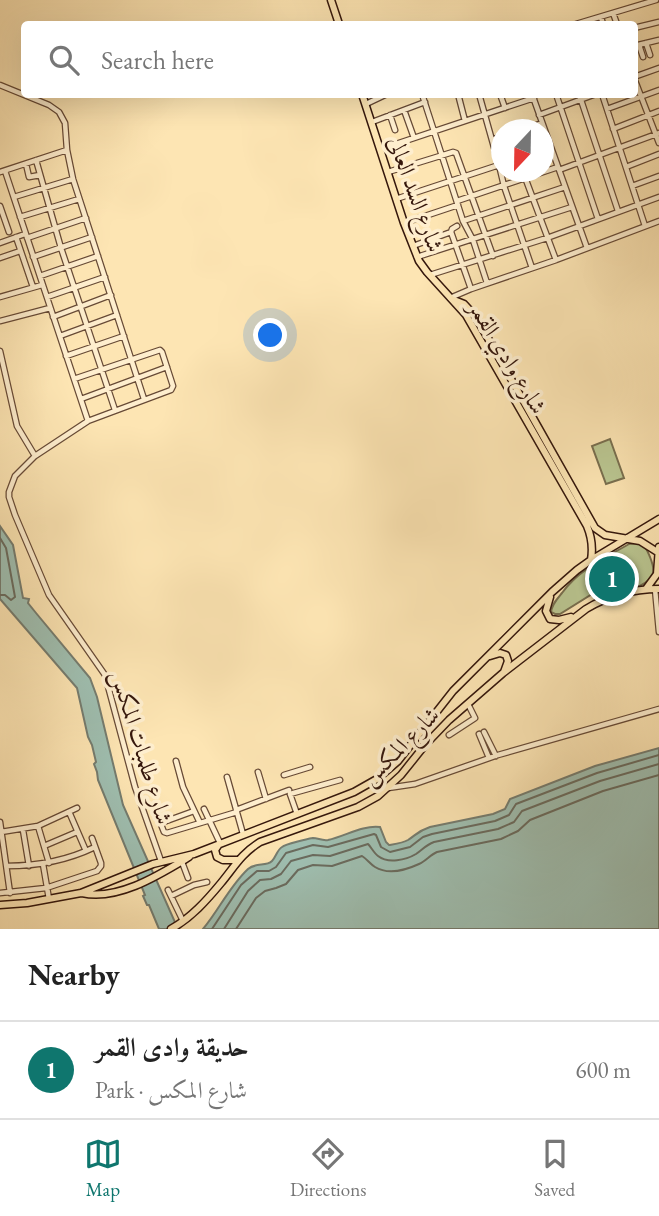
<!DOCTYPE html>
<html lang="en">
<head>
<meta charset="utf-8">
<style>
	:root { --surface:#fff; --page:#f2f2f2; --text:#222; --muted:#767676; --line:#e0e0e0; --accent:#0f766e }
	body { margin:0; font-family:"EB Garamond",Amiri,serif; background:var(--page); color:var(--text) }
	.compass { position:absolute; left:491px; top:119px; width:63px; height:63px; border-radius:50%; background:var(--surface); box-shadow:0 7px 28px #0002; rotate:202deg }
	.you { position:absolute; left:271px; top:336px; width:24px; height:24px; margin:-18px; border:5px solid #fff; border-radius:50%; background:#1a73e8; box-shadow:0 0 0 10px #1a73e833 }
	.badge { display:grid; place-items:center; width:46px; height:46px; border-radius:50%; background:var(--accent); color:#fff; font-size:23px; font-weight:700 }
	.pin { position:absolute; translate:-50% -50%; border:4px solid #fff; box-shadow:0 2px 7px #0006 }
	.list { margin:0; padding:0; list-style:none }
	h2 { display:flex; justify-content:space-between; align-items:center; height:91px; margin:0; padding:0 28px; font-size:30px }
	h2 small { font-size:23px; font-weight:400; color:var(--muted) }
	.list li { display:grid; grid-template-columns:46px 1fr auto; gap:21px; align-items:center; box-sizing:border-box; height:98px; padding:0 28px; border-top:2px solid var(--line) }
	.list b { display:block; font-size:26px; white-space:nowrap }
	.list p { margin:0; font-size:23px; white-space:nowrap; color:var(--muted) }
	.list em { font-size:23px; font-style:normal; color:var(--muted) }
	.icon { flex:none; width:38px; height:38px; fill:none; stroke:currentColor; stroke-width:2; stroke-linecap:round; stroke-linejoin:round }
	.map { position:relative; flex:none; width:659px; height:929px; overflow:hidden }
	.search { position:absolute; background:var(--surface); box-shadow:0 7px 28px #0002; left:21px; right:21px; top:21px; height:77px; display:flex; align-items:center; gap:18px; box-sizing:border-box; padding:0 24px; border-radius:7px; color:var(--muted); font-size:26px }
	.sheet { height:189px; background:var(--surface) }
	nav { display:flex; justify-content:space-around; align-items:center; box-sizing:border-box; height:98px; border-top:2px solid var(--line); background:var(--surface); font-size:19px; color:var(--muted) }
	nav a { display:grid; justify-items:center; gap:4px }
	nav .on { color:var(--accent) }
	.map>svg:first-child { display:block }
	.green { fill:#bac691; stroke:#786e4e; stroke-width:2 }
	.water { fill:#9fbfb1; stroke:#757c6f; stroke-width:2 }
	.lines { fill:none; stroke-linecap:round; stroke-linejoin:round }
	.shore { stroke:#6a6b5e; stroke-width:2 }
	.street-casing { stroke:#674a36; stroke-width:7 }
	.primary-casing { stroke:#35170c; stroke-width:9 }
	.street { stroke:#feeece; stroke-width:4.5 }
	.primary { stroke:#fde5b3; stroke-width:6 }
	.labels { text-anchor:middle; stroke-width:7; stroke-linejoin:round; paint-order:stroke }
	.street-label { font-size:23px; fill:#35170c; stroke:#feeece }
</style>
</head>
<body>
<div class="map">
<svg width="659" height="929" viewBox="0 0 659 929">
	<rect width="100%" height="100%" fill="#fde5b3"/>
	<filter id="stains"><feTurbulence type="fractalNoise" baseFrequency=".00286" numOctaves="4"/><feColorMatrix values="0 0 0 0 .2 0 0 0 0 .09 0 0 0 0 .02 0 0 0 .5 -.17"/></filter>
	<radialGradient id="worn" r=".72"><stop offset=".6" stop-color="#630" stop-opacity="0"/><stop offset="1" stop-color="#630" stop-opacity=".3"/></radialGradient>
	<path class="green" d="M 610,439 L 624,478 L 606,484 L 592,446 Z
		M 639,543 C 646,546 647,550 650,557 C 656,572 655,578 640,586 L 597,591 L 560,614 L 555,614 L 551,612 C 552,604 557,599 562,593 C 579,569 605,558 629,544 Z"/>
	<path class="water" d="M 0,526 L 13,545 L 23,598 L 29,599 L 28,603 L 36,613 L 90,678 L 97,697 L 123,805 L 178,929 L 159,929 L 149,905 L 147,905 L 143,896 L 145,895 L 98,780 L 97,772 L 94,764 L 96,762 L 92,745 L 88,737 L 77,688 L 0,599 Z
		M 659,748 L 659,929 L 203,929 C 219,910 229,887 248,869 C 256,862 266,867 272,861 C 276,857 277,850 282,847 C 286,844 307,839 313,838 C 318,838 322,841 328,840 C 346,836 362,825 380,827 L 386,842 L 389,845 C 395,844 403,843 408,840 C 417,834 418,831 430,827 L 493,814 L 505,809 L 510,799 L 595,766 Z"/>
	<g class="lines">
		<path class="shore" d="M 0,538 L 6,548 L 15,597 L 11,600 L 5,595 L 0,595
			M 212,929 L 241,885 L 257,871 L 269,871 L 276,867 L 286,853 L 313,845 L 328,847 L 374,834 L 376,835 L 381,847 L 390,852 L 410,847 L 423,837 L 432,834 L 495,821 L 509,815 L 516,804 L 597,773 L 659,755
			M 224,929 L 248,891 L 260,880 L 271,879 L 281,874 L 291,861 L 313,855 L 330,856 L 368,844 C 371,847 374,853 378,856 C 388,864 406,860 416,854 C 423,849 426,845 434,842 L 498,829 L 514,822 L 522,811 L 600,781 L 659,764
			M 236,929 L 256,898 L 265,891 L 276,888 L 286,884 L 298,870 L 313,865 L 332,866 L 362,856 C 367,859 370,864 375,867 C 388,875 406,870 419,864 C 426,861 430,855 437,852 L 501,839 L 518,831 L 530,820 L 603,791 L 659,775"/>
		<defs>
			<path id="street" d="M 613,13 L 617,24
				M 601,17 L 603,24
				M 576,24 L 656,0
				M 634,28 L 659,22
				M 646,43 L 650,55
				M 639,45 L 643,57
				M 634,46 L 659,40
				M 634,77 L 659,68
				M 634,78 L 659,143
				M 0,85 L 49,105 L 59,112 L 65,123 L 67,150 L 73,179 L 144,399
				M 422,94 L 463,221 L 473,240 L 487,283
				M 458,94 L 465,121
				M 479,94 L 499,165 L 504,186 L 532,268
				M 500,94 L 505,108
				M 532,94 L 587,248
				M 556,94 L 598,219
				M 579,94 L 618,211
				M 602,94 L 645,226
				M 366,104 L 387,94
				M 607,109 L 659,90
				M 404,110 L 414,138
				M 390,115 L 395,130
				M 539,115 L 596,94
				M 372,122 L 425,102
				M 613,129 L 659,111
				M 522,130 L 542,123
				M 492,140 L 502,136
				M 381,149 L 534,98
				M 36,160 L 61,248 L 115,410
				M 26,164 L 29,177 L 40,175
				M 626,167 L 659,154
				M 559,170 L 659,133
				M 5,171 L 88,421
				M 0,172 L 67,150
				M 388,172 L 453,152 L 456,153 L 493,256
				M 523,172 L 556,260
				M 632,186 L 659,176
				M 14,197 L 73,179
				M 396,199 L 502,164
				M 457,201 L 558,167
				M 0,206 L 9,232
				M 20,217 L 79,199
				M 463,221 L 565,187
				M 404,223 L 458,205
				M 451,232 L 471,289
				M 16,237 L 33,287
				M 27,238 L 86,218
				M 0,243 L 25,234
				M 413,246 L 451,232 L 452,229 L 457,226
				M 33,257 L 92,237
				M 417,257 L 572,207
				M 0,258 L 20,251
				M 430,275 L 547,238 L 659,197
				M 40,276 L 98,256
				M 0,297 L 42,285
				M 47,297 L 105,277
				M 450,298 L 471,289 L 556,260 L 659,221
				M 53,317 L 111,295
				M 0,321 L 50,308
				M 60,336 L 117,315
				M 0,351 L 17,426 L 35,456
				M 66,356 L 124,336
				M 74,379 L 160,350 L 162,352 L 173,386 L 171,390 L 88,421 L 35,456 L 15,476 L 9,492 L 9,497 L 15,515 L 49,595 L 105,675 L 135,787 L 161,861
				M 81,399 L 167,367
				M 655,589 L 659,632
				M 484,732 L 496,756
				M 479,734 L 489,758
				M 449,735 L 475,718 L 468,704
				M 176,761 L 183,787 L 200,823
				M 258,772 L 266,799
				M 284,775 L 310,767
				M 227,777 L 243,834
				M 388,788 L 415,784 L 498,755 L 659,709
				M 204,809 L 220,843
				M 236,810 L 289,790
				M 156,812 L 164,832 L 167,833 L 237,812
				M 70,814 L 86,851
				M 297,814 L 290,794 L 340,780
				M 0,822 L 10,893
				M 161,823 L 194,811
				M 38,826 L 49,863
				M 23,830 L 29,866
				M 1,832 L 38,826 L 77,808
				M 44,846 L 77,832
				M 182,862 L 188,878
				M 43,864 L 49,899
				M 7,866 C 39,866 66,861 95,847
				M 168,890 L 183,921
				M 0,893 L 46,888 L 97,871 L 101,866 L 101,863 L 92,838
				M 171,896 L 194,885 L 207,882"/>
			<path id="primary" d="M 331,0 L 339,24
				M 362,94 L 404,223 L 419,261 L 427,272 L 466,315 L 587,526 C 592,538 593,548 591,560
				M 454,300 L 464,304 L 476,317 L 595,528 L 605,535 L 640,541 L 659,553
				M 646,589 L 657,574 L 659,547
				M 550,597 L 546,611 L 550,619 L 559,620 L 571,617
				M 490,656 L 500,653 L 506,655 L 508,661 L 504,672
				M 219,844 L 215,850 L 217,857 L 223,860 L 237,860
				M 82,893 C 118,901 159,875 189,857
				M 0,905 L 27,903 L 81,893 L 153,864 L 194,854 L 354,792 L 377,779 L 398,761 L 453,691 L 552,592 L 577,570 L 591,560 L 659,519
				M 171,929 C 191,918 207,900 221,883 C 235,866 241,854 260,842 L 358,807 L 378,796 L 401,775 L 425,745 L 449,720 L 503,673 L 586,609 C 609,595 632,589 659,589"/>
		</defs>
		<use href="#street" class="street-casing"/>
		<use href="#primary" class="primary-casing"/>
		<use href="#street" class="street"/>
		<use href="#primary" class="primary"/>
	</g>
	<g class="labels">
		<g class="street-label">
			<text transform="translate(416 194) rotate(70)" y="8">شارع السد العالى</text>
			<text transform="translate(508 357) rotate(59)" y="8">شارع وادي القمر</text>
			<text transform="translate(400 746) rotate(-45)" y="8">شارع المكس</text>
			<text transform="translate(142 747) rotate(73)" y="8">شارع طلمبات المكس</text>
		</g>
	</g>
	<rect width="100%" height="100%" filter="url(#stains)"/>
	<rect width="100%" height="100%" fill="url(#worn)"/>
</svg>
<svg class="compass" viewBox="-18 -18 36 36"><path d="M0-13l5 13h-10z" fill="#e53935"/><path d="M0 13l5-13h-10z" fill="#767676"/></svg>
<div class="you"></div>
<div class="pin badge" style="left:612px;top:579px">1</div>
<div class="search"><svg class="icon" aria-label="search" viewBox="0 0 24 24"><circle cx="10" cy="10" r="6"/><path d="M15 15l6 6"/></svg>Search here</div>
</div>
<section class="sheet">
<h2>Nearby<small></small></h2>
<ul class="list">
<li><span class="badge">1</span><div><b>حديقة وادى القمر</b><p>Park · شارع المكس</p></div><em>600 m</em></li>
</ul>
</section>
<nav>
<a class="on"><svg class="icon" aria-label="map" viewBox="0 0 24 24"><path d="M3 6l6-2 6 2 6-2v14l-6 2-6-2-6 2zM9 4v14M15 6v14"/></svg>Map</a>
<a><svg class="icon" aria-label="directions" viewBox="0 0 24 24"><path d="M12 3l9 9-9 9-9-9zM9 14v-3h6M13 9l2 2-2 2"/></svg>Directions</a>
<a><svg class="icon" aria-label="saved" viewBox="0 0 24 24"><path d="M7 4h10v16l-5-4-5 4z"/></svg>Saved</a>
</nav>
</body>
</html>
